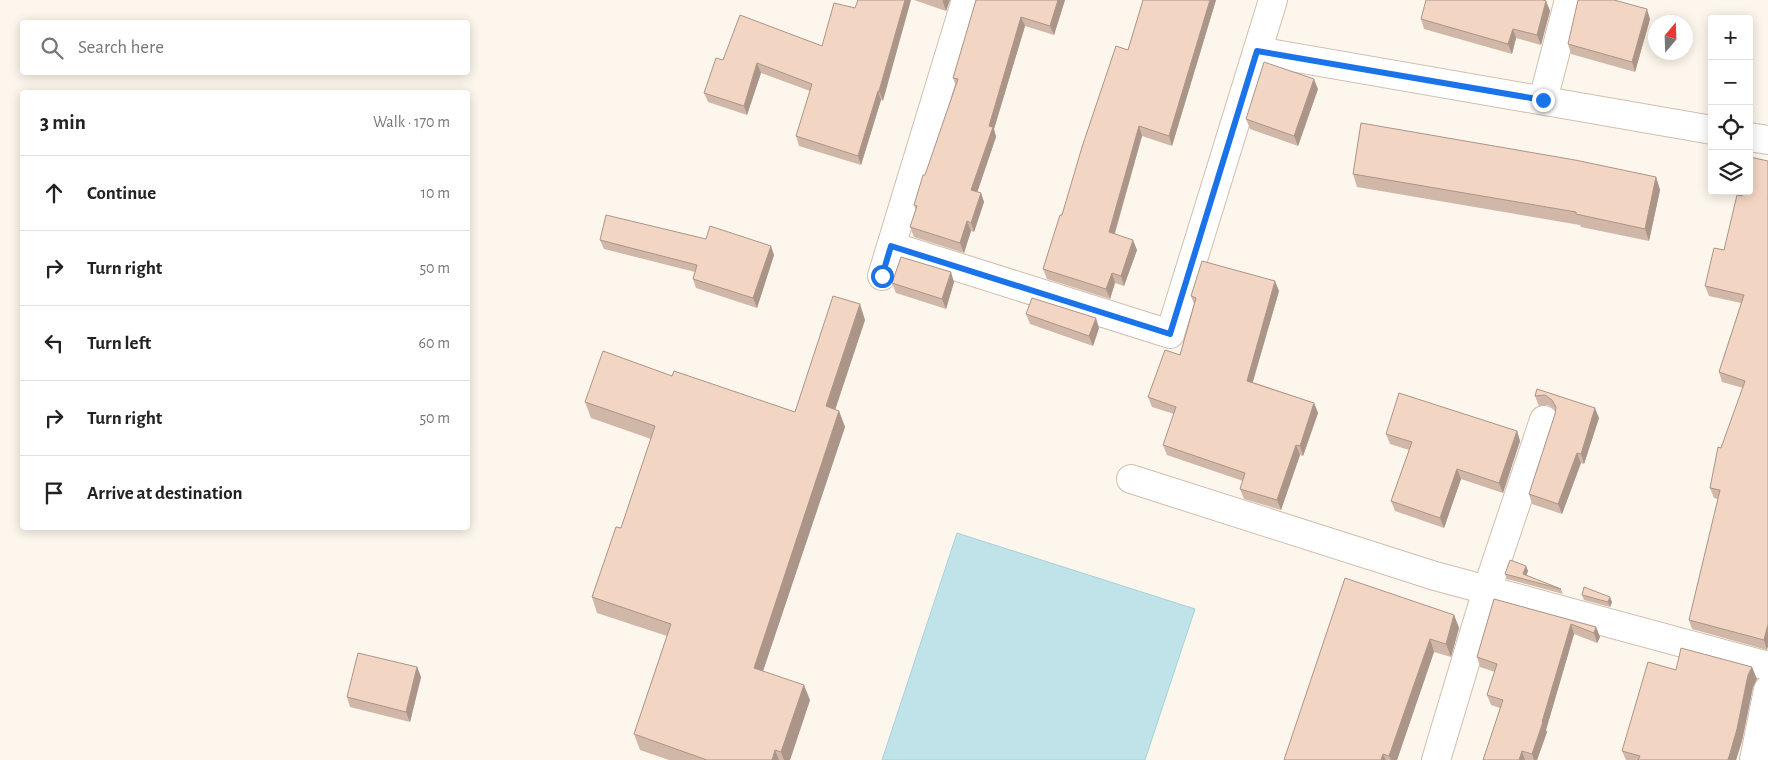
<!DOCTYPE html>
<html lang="en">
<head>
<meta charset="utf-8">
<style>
	:root { --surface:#fff; --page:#f6f6f6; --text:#222; --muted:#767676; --line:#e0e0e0 }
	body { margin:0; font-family:"Alegreya Sans",sans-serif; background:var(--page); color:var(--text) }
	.controls { position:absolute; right:15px; top:15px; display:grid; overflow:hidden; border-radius:5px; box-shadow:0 2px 12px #0003 }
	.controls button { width:45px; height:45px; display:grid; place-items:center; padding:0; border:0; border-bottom:1px solid var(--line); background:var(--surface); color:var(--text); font:25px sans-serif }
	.compass { position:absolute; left:1648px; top:15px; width:45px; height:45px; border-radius:50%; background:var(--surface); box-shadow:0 2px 12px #0003; rotate:19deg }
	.stop { position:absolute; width:15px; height:15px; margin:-11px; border:4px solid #1a73e8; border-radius:50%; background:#fff }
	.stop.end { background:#1a73e8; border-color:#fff; box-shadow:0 1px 5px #0008 }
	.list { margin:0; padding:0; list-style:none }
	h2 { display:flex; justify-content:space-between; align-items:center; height:65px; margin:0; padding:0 20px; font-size:21px }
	h2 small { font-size:16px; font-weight:400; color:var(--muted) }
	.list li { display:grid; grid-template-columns:32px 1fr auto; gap:15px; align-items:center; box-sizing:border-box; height:75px; padding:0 20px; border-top:1px solid var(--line) }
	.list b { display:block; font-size:19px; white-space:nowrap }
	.list em { font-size:16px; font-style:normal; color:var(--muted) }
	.icon { flex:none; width:28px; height:28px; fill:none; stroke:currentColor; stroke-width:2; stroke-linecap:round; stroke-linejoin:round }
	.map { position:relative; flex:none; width:1768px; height:760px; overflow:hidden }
	.search { position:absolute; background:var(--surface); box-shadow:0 2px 12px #0003; left:20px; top:20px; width:450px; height:55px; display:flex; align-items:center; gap:12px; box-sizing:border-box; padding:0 18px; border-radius:5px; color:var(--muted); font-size:19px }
	.panel { position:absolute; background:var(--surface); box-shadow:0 2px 12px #0003; left:20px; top:90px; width:450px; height:440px; border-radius:5px }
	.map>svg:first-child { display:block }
	.water { fill:#bfe3e8; stroke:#a5d3da }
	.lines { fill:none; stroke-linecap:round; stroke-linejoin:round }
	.street-casing { stroke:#d1beb0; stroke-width:30 }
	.street { stroke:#fff; stroke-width:28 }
	.wall { fill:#d1b7a8 }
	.shaded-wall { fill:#aa9588 }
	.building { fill:#f3d5c3; stroke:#aa9588 }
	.route { stroke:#1a73e8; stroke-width:6 }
</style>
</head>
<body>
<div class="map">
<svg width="1768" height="760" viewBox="0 0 1768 760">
	<rect width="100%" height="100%" fill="#fdf6ec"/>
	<path class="water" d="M 957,533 L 1195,609 L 1145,760 L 882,760 Z"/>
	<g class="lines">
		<defs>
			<path id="street" d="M 1257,51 L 1712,130
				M 1543,100 L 1569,0
				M 1749,137 L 1768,140
				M 891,246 L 1170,334 L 1273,0
				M 882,276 L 966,0
				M 1131,479 L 1435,576 L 1768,666
				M 1436,760 L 1487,590 L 1544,420
				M 1754,760 L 1768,690"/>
		</defs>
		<use href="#street" class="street-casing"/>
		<use href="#street" class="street"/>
	</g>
	<path class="wall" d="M 914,0 L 950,0 L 946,11 Z
		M 976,0 L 1065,0 L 1054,35 L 1025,26 L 994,129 L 996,137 L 977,192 L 981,193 L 984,202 L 974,232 L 971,231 L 964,253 L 914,237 L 910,227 L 916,210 L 914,205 L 925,175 L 956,86 L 953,78 Z
		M 1143,0 L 1216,0 L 1172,146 L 1142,136 L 1115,234 L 1137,250 L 1124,286 L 1115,283 L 1110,299 L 1047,279 L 1043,269 L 1062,215 L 1128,50 Z
		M 1546,1 L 1550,11 L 1541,45 L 1516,38 L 1512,54 L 1424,29 L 1421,19 Z
		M 855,8 L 883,101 L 881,100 L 861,165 L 799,146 L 796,136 L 810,91 L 761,73 L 747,115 L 708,102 L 704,93 L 723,60 L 822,46 Z
		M 1650,19 L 1635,72 L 1571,54 L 1568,44 Z
		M 1318,89 L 1298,146 L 1250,129 L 1246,119 Z
		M 1353,174 L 1656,177 L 1660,190 L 1649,241 L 1581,227 L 1580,225 L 1357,187 Z
		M 1742,196 L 1767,650 L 1692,629 L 1689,620 L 1718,499 L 1714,498 L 1710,488 L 1721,448 L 1743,388 L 1722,382 L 1719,372 L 1741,303 L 1709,296 L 1705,286 L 1724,250 Z
		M 600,240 L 774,255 L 757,308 L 696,288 L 693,279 L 695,272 L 604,249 Z
		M 954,282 L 946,309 L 896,293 L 892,283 Z
		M 1279,291 L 1253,382 L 1314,403 L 1318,413 L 1303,456 L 1300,455 L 1281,510 L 1244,499 L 1240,489 L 1243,481 L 1167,455 L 1163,445 L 1174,414 L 1152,407 L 1148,397 L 1180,355 L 1194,304 L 1191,296 Z
		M 1026,314 L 1099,328 L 1093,346 L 1030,324 Z
		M 865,320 L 835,410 L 839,411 L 845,427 L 763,671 L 810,700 L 790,760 L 669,760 L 640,750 L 634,734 L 667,636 L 597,613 L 592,597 L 621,528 L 651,439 L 591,418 L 585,402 L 795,412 Z
		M 1537,389 L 1599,418 L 1584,464 L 1581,463 L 1562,514 L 1532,504 L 1529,494 L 1555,414 L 1556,410 L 1548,405 L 1539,406 L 1535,396 Z
		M 1517,431 L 1520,441 L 1503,493 L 1461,479 L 1444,528 L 1395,511 L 1391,501 L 1409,450 L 1390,444 L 1386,434 Z
		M 1526,566 L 1528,571 L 1526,575 L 1561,589 L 1563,594 L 1507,579 L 1505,574 Z
		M 1582,595 L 1612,602 L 1610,607 L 1584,600 Z
		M 1494,599 L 1596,627 L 1600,637 L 1597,643 L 1574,634 L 1546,730 L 1547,732 L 1537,760 L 1483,760 L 1500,708 L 1491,705 L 1487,695 L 1495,672 L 1480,667 L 1477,657 Z
		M 1454,615 L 1459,628 L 1451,657 L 1434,652 L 1397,760 L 1284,760 Z
		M 417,667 L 421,677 L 410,722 L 350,707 L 347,697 Z
		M 1676,670 L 1757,679 L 1753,687 L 1742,741 L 1736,760 L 1626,760 L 1622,751 Z"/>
	<path class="shaded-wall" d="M 905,0 L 911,0 L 883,101 L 879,91 Z
		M 943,0 L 950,0 L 946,11 L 943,2 Z
		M 1058,0 L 1065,0 L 1054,35 L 1050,26 Z
		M 1210,0 L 1216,0 L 1172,146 L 1169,136 Z
		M 1546,1 L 1550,11 L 1541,45 L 1537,35 Z
		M 1647,9 L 1650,19 L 1635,72 L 1632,62 Z
		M 1021,17 L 1025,26 L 994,129 L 996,137 L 975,199 L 971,190 L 989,126 Z
		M 1513,29 L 1516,38 L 1512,54 L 1508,44 Z
		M 757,63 L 761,73 L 747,115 L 744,106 Z
		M 1314,79 L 1318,89 L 1298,146 L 1294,136 Z
		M 878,91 L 881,100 L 861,165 L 858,156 Z
		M 1139,126 L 1142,136 L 1112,242 L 1109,232 Z
		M 1656,177 L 1660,190 L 1649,241 L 1645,229 Z
		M 981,193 L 984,202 L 974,232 L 971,223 Z
		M 967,221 L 971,231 L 964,253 L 960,243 Z
		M 1133,240 L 1137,250 L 1124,286 L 1121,276 Z
		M 771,246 L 774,255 L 757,308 L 753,298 Z
		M 951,272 L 954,282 L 946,309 L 942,299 Z
		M 1112,273 L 1115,283 L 1110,299 L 1106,289 Z
		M 1275,281 L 1279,291 L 1250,391 L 1247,381 Z
		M 860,304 L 865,320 L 831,422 L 826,406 Z
		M 1096,318 L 1099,328 L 1093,346 L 1089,336 Z
		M 1314,403 L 1318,413 L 1303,456 L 1300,446 Z
		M 1595,408 L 1599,418 L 1584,464 L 1581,454 Z
		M 839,411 L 845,427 L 759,683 L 754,668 Z
		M 1517,431 L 1520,441 L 1503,493 L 1499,483 Z
		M 1296,445 L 1300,455 L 1281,510 L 1277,500 Z
		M 1577,453 L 1581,463 L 1562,514 L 1558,504 Z
		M 1457,469 L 1461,479 L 1444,528 L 1440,518 Z
		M 1526,566 L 1528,571 L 1525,579 L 1523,574 Z
		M 1610,597 L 1612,602 L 1610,607 L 1608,602 Z
		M 1454,615 L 1459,628 L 1451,657 L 1446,644 Z
		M 1571,624 L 1574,634 L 1546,730 L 1547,732 L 1537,760 L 1534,760 L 1532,754 Z
		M 1768,624 L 1768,647 L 1767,650 L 1764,640 Z
		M 1596,627 L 1600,637 L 1597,643 L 1594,633 Z
		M 1430,639 L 1434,652 L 1397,760 L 1391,760 L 1389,756 Z
		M 417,667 L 421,677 L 410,722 L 406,712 Z
		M 1752,667 L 1757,679 L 1753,687 L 1742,741 L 1736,760 L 1728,760 L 1748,675 Z
		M 804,685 L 810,700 L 790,760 L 784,760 L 781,752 Z
		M 775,750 L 779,760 L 772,760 Z
		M 1522,751 L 1525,760 L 1519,760 Z
		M 1383,754 L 1386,760 L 1381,760 Z"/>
	<path class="building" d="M 858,0 L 905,0 L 879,91 L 878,91 L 858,156 L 796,136 L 812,84 L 757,63 L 744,106 L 704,93 L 716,58 L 723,60 L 740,15 L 822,46 L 834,3 L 855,8 Z
		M 976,0 L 1058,0 L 1050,26 L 1021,17 L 989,126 L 993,127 L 971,190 L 981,193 L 971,223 L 967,221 L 960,243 L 910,227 L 917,206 L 914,205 L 923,175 L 925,175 L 958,79 L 953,78 Z
		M 1143,0 L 1210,0 L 1169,136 L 1139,126 L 1109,232 L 1133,240 L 1121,276 L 1112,273 L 1106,289 L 1043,269 L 1060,215 L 1062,215 L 1082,147 L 1116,46 L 1128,50 Z
		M 1426,0 L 1543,0 L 1546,1 L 1537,35 L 1513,29 L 1508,44 L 1421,19 Z
		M 1578,0 L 1614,0 L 1647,9 L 1632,62 L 1568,44 Z
		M 1264,62 L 1314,79 L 1294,136 L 1246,119 Z
		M 1361,123 L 1575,160 L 1656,177 L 1645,229 L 1576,214 L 1576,212 L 1353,174 Z
		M 1750,157 L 1768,161 L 1768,624 L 1764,640 L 1689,620 L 1720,490 L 1710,488 L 1718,447 L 1721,448 L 1745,381 L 1719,372 L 1744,295 L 1705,286 L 1714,248 L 1724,250 L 1737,195 L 1742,196 L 1743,191 L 1749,191 Z
		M 606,215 L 706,239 L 710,226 L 771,246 L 753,298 L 693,279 L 697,265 L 600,240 Z
		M 901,257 L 951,272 L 942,299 L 892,283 Z
		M 1202,261 L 1275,281 L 1247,381 L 1314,403 L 1300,446 L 1296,445 L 1277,500 L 1240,489 L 1245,473 L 1163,445 L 1176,407 L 1148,397 L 1165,350 L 1180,355 L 1196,298 L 1191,296 Z
		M 833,296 L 860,304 L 826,406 L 839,411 L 754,668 L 804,685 L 781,752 L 775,750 L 772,760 L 707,760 L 634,734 L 671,624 L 592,597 L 616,527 L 621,528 L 655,426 L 585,402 L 603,351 L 672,376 L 674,371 L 795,412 Z
		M 1032,298 L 1096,318 L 1089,336 L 1026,314 Z
		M 1537,389 L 1595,408 L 1581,454 L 1577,453 L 1558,504 L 1529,494 L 1555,414 L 1556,407 L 1552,400 L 1545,395 L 1535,396 Z
		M 1399,393 L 1517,431 L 1499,483 L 1457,469 L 1440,518 L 1391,501 L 1412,442 L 1386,434 Z
		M 1510,560 L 1526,566 L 1523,574 L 1561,589 L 1505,574 Z
		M 1345,578 L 1454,615 L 1446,644 L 1430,639 L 1389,756 L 1383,754 L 1381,760 L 1284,760 Z
		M 1584,587 L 1610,597 L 1608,602 L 1582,595 Z
		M 1494,599 L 1596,627 L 1594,633 L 1571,624 L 1542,722 L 1543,722 L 1532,754 L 1522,751 L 1519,760 L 1483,760 L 1503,700 L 1487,695 L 1497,664 L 1477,657 Z
		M 1681,648 L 1752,667 L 1748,675 L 1737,729 L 1728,760 L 1638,760 L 1640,756 L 1622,751 L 1648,662 L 1676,670 Z
		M 358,653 L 417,667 L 406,712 L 347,697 Z"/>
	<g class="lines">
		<path class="route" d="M 882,276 L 891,246 L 1170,334 L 1257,51 L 1543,100"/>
	</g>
</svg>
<div class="controls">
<button>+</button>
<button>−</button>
<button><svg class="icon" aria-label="locate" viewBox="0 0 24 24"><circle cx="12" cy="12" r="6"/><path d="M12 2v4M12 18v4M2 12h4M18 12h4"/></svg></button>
<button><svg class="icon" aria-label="layers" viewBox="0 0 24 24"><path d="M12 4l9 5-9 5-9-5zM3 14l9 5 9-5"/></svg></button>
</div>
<svg class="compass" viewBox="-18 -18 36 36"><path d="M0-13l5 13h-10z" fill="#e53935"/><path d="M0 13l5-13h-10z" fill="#767676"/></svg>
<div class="stop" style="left:882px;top:276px"></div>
<div class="stop end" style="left:1543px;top:100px"></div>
<div class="search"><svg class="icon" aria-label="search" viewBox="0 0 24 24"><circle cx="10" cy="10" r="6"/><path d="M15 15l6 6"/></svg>Search here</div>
<section class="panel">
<h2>3 min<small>Walk · 170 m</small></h2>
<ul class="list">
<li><svg class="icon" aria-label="ahead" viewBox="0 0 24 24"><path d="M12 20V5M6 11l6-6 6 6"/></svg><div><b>Continue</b></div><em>10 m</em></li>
<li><svg class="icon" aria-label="right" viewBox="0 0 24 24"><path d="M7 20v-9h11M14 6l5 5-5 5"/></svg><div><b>Turn right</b></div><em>50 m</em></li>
<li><svg class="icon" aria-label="left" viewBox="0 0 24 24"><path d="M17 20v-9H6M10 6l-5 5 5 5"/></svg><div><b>Turn left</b></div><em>60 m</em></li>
<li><svg class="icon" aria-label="right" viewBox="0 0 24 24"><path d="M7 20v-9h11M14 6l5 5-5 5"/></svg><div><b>Turn right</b></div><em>50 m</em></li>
<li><svg class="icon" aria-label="arrive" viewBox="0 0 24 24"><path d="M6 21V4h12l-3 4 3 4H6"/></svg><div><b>Arrive at destination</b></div></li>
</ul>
</section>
</div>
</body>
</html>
